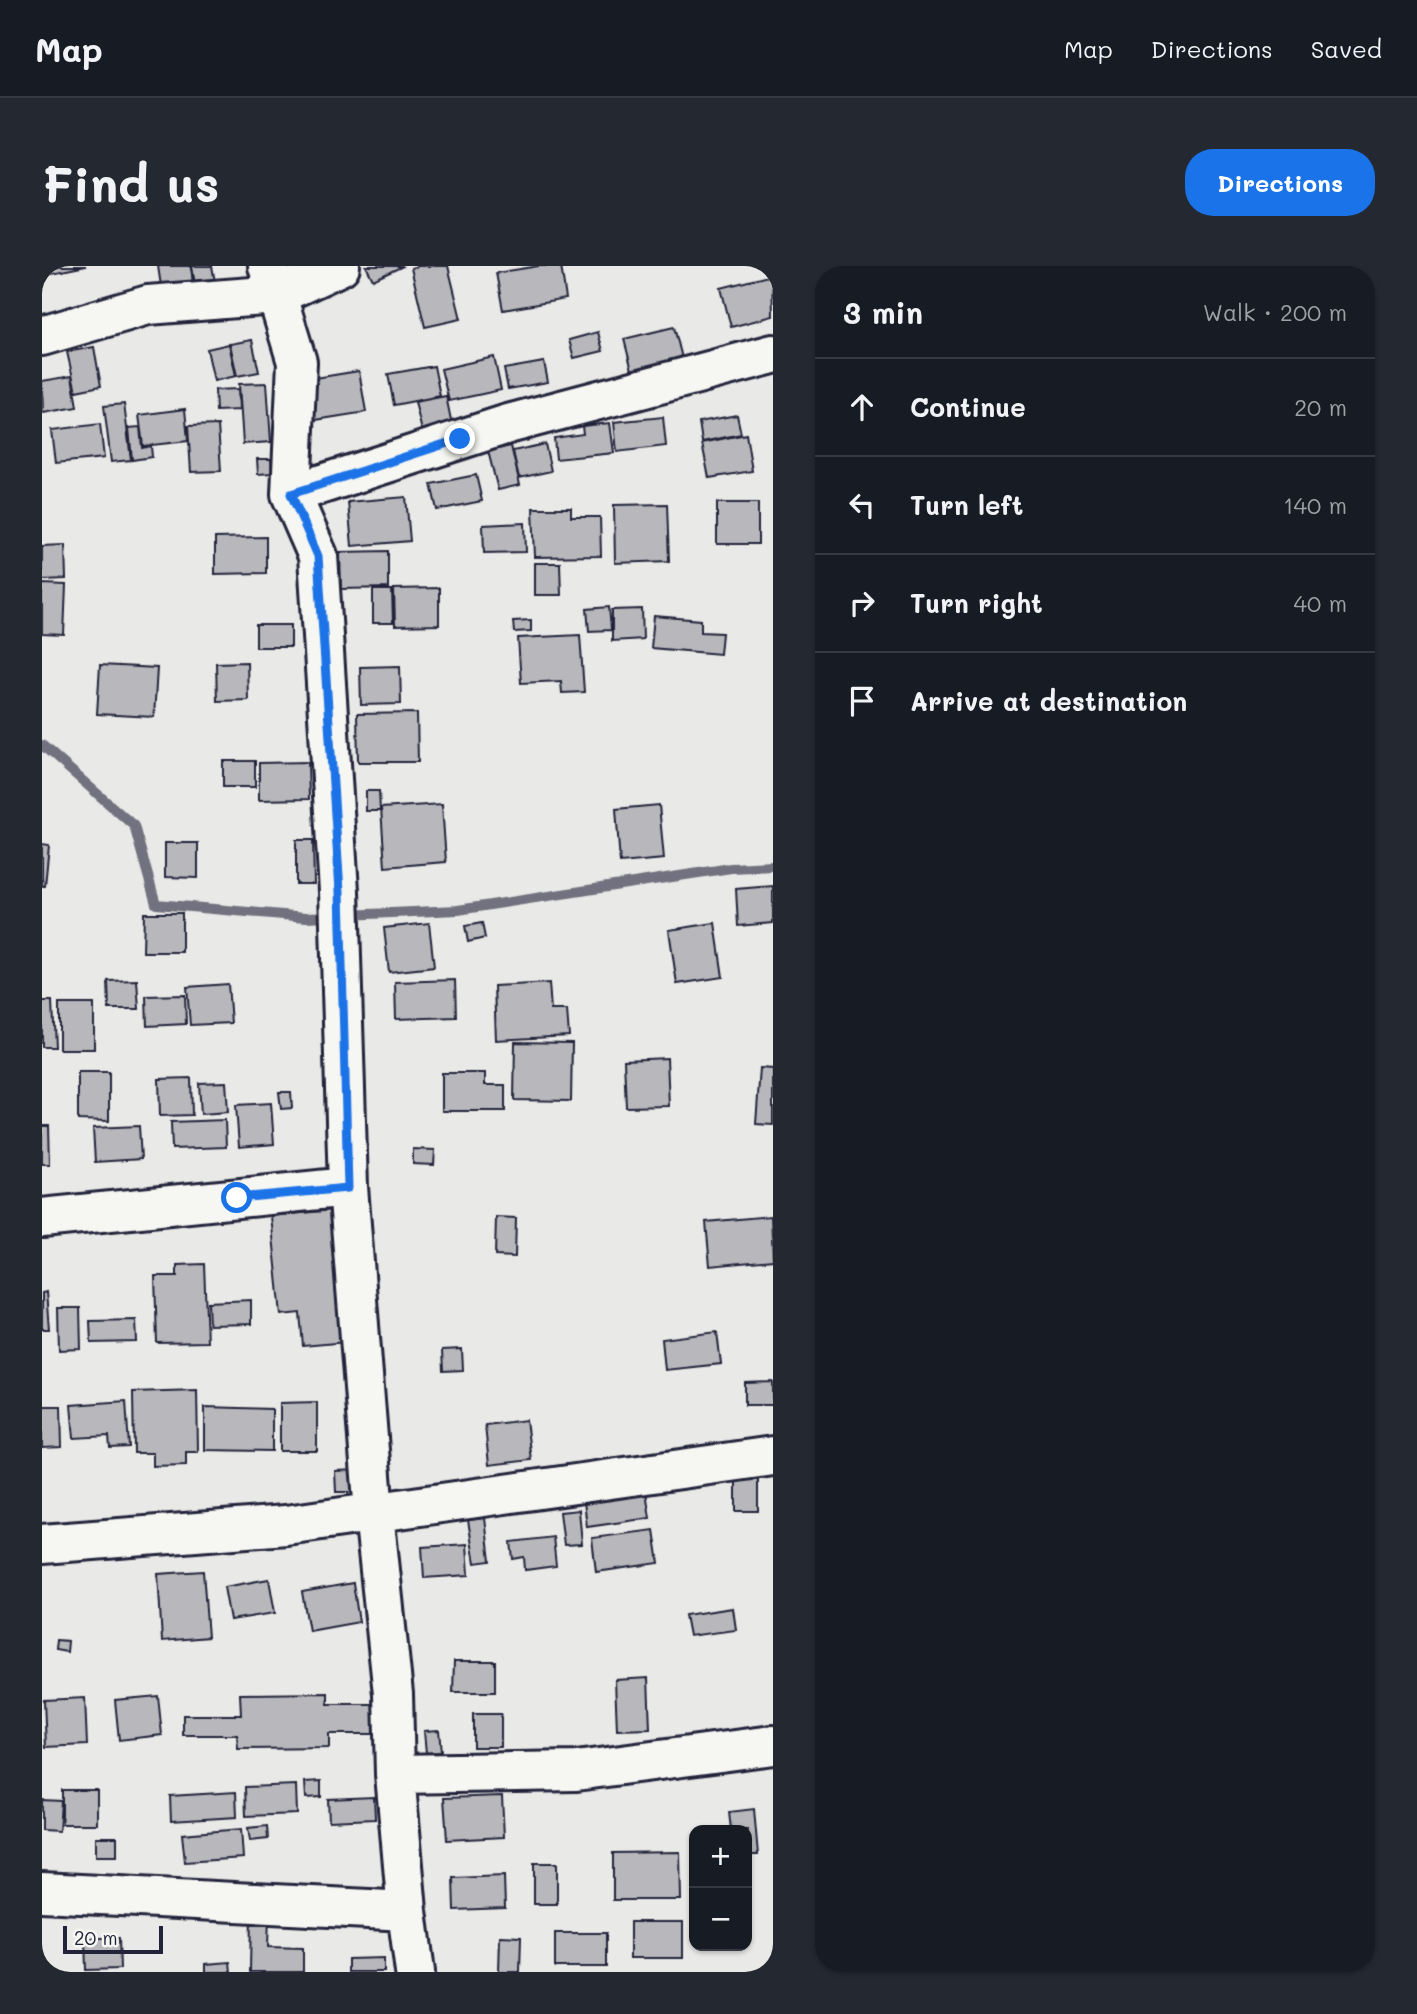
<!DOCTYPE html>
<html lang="en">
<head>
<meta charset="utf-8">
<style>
	:root { --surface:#171b24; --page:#242831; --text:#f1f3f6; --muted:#9ea1a6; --line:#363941; --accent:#1a73e8 }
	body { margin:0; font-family:Mali,sans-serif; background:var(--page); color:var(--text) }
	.controls { position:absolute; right:21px; bottom:21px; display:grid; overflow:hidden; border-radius:14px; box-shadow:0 2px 5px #0004 }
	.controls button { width:63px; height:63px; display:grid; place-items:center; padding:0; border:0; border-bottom:2px solid var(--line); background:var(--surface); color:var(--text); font:35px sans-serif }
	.scale { position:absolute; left:21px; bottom:18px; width:100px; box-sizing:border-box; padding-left:7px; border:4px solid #22223b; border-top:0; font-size:19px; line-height:24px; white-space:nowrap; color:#22223b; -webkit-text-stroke:5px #f6f6f2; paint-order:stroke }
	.stop { position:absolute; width:21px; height:21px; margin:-16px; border:5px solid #1a73e8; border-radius:50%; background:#fff }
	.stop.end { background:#1a73e8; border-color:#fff; box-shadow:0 2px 7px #0008 }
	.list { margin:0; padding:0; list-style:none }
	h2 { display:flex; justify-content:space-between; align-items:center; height:91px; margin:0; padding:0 28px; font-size:30px }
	h2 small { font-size:23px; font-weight:400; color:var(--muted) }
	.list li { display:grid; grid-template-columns:46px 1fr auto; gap:21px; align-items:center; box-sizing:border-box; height:98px; padding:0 28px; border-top:2px solid var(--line) }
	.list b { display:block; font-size:26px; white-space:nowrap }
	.list em { font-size:23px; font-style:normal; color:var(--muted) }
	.icon { flex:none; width:38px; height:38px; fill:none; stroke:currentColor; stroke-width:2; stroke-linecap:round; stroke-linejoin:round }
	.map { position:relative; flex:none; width:731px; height:1706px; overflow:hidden; border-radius:28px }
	header { display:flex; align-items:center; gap:42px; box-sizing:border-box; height:98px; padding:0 35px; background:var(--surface); border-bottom:2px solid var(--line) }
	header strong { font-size:33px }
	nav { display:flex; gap:38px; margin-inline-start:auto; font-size:24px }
	.intro { display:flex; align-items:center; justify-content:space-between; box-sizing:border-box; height:168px; padding:0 42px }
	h1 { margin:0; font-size:49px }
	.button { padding:18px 32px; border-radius:28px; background:var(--accent); color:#fff; font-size:24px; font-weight:700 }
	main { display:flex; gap:42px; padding:0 42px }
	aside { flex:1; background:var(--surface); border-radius:28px; box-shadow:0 2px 5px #0004 }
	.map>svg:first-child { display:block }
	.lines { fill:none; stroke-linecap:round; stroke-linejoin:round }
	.stream { stroke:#71717f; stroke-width:10 }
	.building { fill:#b8b8bc; stroke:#22223b; stroke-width:2 }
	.minor-casing { stroke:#22223b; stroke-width:44 }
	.minor { stroke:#f6f6f2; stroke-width:38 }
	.route { stroke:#1a73e8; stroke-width:9 }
</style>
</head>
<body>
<header>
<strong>Map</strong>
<nav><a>Map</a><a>Directions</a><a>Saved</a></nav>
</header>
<div class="intro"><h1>Find us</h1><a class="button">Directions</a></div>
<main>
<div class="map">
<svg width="731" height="1706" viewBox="0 0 731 1706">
	<rect width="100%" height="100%" fill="#e9e9e7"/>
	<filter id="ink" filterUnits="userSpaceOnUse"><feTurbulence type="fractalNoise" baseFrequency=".0143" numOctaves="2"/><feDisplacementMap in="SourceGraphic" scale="14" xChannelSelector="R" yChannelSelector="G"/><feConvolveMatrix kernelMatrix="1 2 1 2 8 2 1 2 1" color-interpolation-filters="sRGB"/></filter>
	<g filter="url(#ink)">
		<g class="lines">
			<path class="stream" d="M 0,479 L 92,560 L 114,638 L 264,651 L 289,650
				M 304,649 L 416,644 L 689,602 L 731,600"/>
		</g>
		<path class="building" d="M 0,0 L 44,0 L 0,9 Z
			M 116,0 L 149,0 L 151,19 L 119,20 Z
			M 150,0 L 170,0 L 173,16 L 153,19 Z
			M 324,0 L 361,0 L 331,14 Z
			M 377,0 L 406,0 L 419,53 L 383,61 L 369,2 Z
			M 497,0 L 519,0 L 524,33 L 461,44 L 454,7 Z
			M 730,9 L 731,50 L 689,61 L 679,22 Z
			M 632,61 L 641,96 L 591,108 L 582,73 Z
			M 556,66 L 561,85 L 532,92 L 527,74 Z
			M 210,74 L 217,106 L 195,110 L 188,78 Z
			M 187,78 L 194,110 L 172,115 L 165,83 Z
			M 52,81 L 59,120 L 34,125 L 25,86 Z
			M 452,91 L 459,124 L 407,135 L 399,103 Z
			M 502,96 L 506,116 L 466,123 L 462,103 Z
			M 392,100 L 398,130 L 352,139 L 346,108 Z
			M 317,105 L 324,146 L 267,155 L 261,114 Z
			M 30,110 L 35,141 L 1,147 L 0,115 Z
			M 225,117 L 229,176 L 201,178 L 197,118 Z
			M 196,123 L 197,144 L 174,145 L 173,124 Z
			M 404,130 L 410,159 L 380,165 L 373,136 Z
			M 82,138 L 89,194 L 69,196 L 62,140 Z
			M 143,143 L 146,175 L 101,180 L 97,149 Z
			M 695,149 L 699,168 L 660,176 L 657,156 Z
			M 621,151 L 624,180 L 575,186 L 572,156 Z
			M 568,157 L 572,187 L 514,193 L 512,172 L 541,168 L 540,160 Z
			M 58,158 L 62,192 L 14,197 L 10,164 Z
			M 176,159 L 179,205 L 149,206 L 146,160 Z
			M 98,161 L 100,182 L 109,180 L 110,191 L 90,194 L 87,162 Z
			M 704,168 L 710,205 L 667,212 L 660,177 Z
			M 503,178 L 509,205 L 477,212 L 471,185 Z
			M 469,180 L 478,219 L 456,224 L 446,185 Z
			M 215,193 L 229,193 L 230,207 L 216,208 Z
			M 434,209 L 440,235 L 395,244 L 389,218 Z
			M 364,231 L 368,275 L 310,280 L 306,236 Z
			M 675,237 L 716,237 L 716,278 L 675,278 Z
			M 625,238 L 627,295 L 573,297 L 572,239 Z
			M 491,242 L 529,242 L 529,251 L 558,251 L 559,290 L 493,291 Z
			M 483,257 L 484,286 L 442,287 L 441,259 Z
			M 224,271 L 224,307 L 173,308 L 173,272 Z
			M 23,279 L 24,313 L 0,314 L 0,280 Z
			M 346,285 L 346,322 L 299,323 L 298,286 Z
			M 493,297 L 518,297 L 519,329 L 493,329 Z
			M 0,318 L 24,319 L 22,369 L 0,368 Z
			M 397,322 L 397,359 L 353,360 L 352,323 Z
			M 331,324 L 350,324 L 351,357 L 331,357 Z
			M 567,341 L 569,364 L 547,365 L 545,343 Z
			M 600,343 L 601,373 L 570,375 L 570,344 Z
			M 612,350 L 659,354 L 659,366 L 680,367 L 678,388 L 609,382 Z
			M 489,354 L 489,365 L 472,366 L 471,355 Z
			M 214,359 L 249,359 L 249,381 L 214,381 Z
			M 538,369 L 542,426 L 520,427 L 519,415 L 479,417 L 476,372 Z
			M 205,396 L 206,434 L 175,435 L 174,397 Z
			M 58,399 L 115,402 L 112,451 L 55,448 Z
			M 358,400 L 359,438 L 319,439 L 318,401 Z
			M 375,447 L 376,496 L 316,496 L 315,448 Z
			M 181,495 L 213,495 L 213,521 L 181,521 Z
			M 266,496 L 267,533 L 217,534 L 217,497 Z
			M 324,525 L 337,525 L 338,545 L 324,545 Z
			M 400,538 L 404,596 L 343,601 L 339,542 Z
			M 617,539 L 622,593 L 578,597 L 574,543 Z
			M 254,574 L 271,574 L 272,618 L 254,618 Z
			M 123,577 L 156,577 L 156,612 L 123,611 Z
			M 0,578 L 7,579 L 3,620 L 0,620 Z
			M 731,620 L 731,657 L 696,660 L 694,623 Z
			M 102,647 L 140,647 L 140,686 L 101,686 Z
			M 387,657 L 392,701 L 347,706 L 342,662 Z
			M 440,657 L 443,672 L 426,676 L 423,660 Z
			M 673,657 L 681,711 L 635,718 L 627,664 Z
			M 95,714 L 97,743 L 67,743 L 66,715 Z
			M 413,714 L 414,751 L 354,753 L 353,716 Z
			M 507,717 L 509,744 L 525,744 L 527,770 L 454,774 L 452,720 Z
			M 186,718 L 189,757 L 148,759 L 145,721 Z
			M 143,729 L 144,758 L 105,760 L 104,730 Z
			M 0,735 L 10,735 L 12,781 L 0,781 Z
			M 17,738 L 52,738 L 52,783 L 17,783 Z
			M 473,776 L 530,777 L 529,835 L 472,834 Z
			M 625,792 L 627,840 L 584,841 L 582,794 Z
			M 718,802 L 731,803 L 731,859 L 714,858 Z
			M 36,806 L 67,806 L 67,855 L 36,854 Z
			M 400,807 L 443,807 L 443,819 L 463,819 L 463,845 L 400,845 Z
			M 149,812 L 150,849 L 118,850 L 117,813 Z
			M 184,816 L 186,846 L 159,848 L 157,817 Z
			M 237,826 L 249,826 L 250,842 L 239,843 Z
			M 229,837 L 232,878 L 197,881 L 194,839 Z
			M 183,854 L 184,881 L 130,883 L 129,856 Z
			M 0,860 L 7,860 L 8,898 L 0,898 Z
			M 97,860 L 99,893 L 53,896 L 51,862 Z
			M 371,883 L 393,884 L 392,899 L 371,898 Z
			M 291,944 L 304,1076 L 261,1080 L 258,1047 L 239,1049 L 229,950 Z
			M 729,950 L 731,994 L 668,1000 L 664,956 Z
			M 454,951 L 474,952 L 473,991 L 453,990 Z
			M 162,998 L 165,1076 L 115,1077 L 113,1010 L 135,1010 L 135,999 Z
			M 4,1026 L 7,1063 L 0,1063 L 0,1027 Z
			M 209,1034 L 209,1058 L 167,1059 L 166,1036 Z
			M 16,1042 L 38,1042 L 39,1083 L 17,1084 Z
			M 94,1054 L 95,1076 L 49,1077 L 48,1055 Z
			M 675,1066 L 679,1098 L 623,1104 L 620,1073 Z
			M 420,1083 L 421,1104 L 401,1105 L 400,1084 Z
			M 731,1116 L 731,1139 L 703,1139 L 703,1117 Z
			M 155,1124 L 156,1186 L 144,1186 L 144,1199 L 111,1200 L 111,1187 L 92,1187 L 91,1126 Z
			M 84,1135 L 87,1181 L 68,1182 L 67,1170 L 32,1172 L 29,1139 Z
			M 275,1136 L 275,1185 L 238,1185 L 238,1137 Z
			M 0,1140 L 19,1140 L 20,1181 L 0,1182 Z
			M 163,1141 L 230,1143 L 230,1185 L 163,1184 Z
			M 484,1154 L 489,1194 L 447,1199 L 443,1159 Z
			M 316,1204 L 316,1226 L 294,1226 L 293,1205 Z
			M 694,1214 L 716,1214 L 716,1245 L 694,1245 Z
			M 603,1219 L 608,1252 L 545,1261 L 541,1227 Z
			M 537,1244 L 540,1278 L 522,1279 L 518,1246 Z
			M 443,1252 L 448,1295 L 433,1297 L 426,1254 Z
			M 612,1264 L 617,1297 L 554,1306 L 550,1272 Z
			M 511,1271 L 514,1300 L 483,1304 L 482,1291 L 471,1293 L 469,1276 Z
			M 425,1278 L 427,1309 L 382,1312 L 380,1281 Z
			M 161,1305 L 166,1371 L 120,1375 L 116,1308 Z
			M 227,1313 L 233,1347 L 188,1354 L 182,1321 Z
			M 311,1317 L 317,1356 L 267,1365 L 260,1326 Z
			M 691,1342 L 694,1364 L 647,1370 L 643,1349 Z
			M 14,1374 L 26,1375 L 25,1386 L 13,1384 Z
			M 412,1395 L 453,1395 L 453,1426 L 411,1426 Z
			M 606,1412 L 608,1463 L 575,1464 L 573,1414 Z
			M 286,1427 L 286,1438 L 336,1438 L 336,1468 L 287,1468 L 287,1482 L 196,1483 L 195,1469 L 141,1469 L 141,1449 L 199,1449 L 198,1428 Z
			M 116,1430 L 120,1469 L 77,1474 L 73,1434 Z
			M 43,1432 L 45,1479 L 4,1481 L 2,1434 Z
			M 431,1448 L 459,1448 L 459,1481 L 431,1481 Z
			M 397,1464 L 399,1486 L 384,1487 L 382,1465 Z
			M 279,1515 L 279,1531 L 264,1532 L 263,1516 Z
			M 254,1519 L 255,1548 L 204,1550 L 203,1521 Z
			M 20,1524 L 55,1524 L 55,1558 L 20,1558 Z
			M 194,1526 L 195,1551 L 129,1555 L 128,1530 Z
			M 460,1530 L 462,1571 L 405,1574 L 402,1532 Z
			M 332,1531 L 333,1553 L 287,1555 L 286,1533 Z
			M 0,1534 L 19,1535 L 17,1565 L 0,1564 Z
			M 712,1543 L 716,1589 L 705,1589 L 705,1564 L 689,1564 L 687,1546 Z
			M 225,1560 L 226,1573 L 208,1575 L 206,1562 Z
			M 199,1563 L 201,1592 L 143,1596 L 140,1568 Z
			M 54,1571 L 75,1571 L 75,1590 L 54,1590 Z
			M 638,1586 L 639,1634 L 571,1634 L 571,1587 Z
			M 492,1597 L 515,1597 L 515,1638 L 492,1638 Z
			M 462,1610 L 463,1642 L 412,1644 L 411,1612 Z
			M 209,1648 L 227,1648 L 226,1681 L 261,1682 L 261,1706 L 208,1706 Z
			M 588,1656 L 641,1656 L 641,1692 L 588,1692 Z
			M 513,1667 L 564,1667 L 564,1701 L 513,1701 Z
			M 458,1670 L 479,1671 L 478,1706 L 457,1706 Z
			M 43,1672 L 77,1672 L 78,1703 L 44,1704 Z
			M 342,1692 L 342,1706 L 306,1706 L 306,1693 Z
			M 188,1696 L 189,1706 L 164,1706 L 164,1698 Z"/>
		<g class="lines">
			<defs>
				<path id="minor" d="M 226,0 L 255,96 L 249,228 L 276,290 L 297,625 L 306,921 L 332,1247 L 351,1428 L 353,1508 L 365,1645 L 373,1706
					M 0,70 L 106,39 L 235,29 L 298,0
					M 249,228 L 466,158 L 731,88
					M 0,952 L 306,921
					M 0,1278 L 244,1259 L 731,1190
					M 353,1508 L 534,1505 L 731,1479
					M 0,1626 L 365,1645"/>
			</defs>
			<use href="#minor" class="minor-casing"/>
			<use href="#minor" class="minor"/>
		</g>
	</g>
	<g class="lines" filter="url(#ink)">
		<path class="route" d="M 195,932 L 306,922 L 298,625 L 276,290 L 249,228 L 418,173"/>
	</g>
</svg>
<div class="controls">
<button>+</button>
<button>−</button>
</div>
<div class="scale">20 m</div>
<div class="stop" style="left:195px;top:932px"></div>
<div class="stop end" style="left:418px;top:173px"></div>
</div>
<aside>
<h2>3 min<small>Walk · 200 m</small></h2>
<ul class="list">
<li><svg class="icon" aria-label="ahead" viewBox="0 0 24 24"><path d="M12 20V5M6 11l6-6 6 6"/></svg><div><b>Continue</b></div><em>20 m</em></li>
<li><svg class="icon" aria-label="left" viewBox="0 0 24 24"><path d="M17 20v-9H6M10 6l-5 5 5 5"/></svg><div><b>Turn left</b></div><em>140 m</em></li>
<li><svg class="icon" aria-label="right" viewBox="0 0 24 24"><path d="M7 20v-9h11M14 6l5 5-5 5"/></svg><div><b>Turn right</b></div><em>40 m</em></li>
<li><svg class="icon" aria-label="arrive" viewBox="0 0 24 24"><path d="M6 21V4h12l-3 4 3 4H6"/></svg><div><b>Arrive at destination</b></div></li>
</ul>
</aside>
</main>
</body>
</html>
